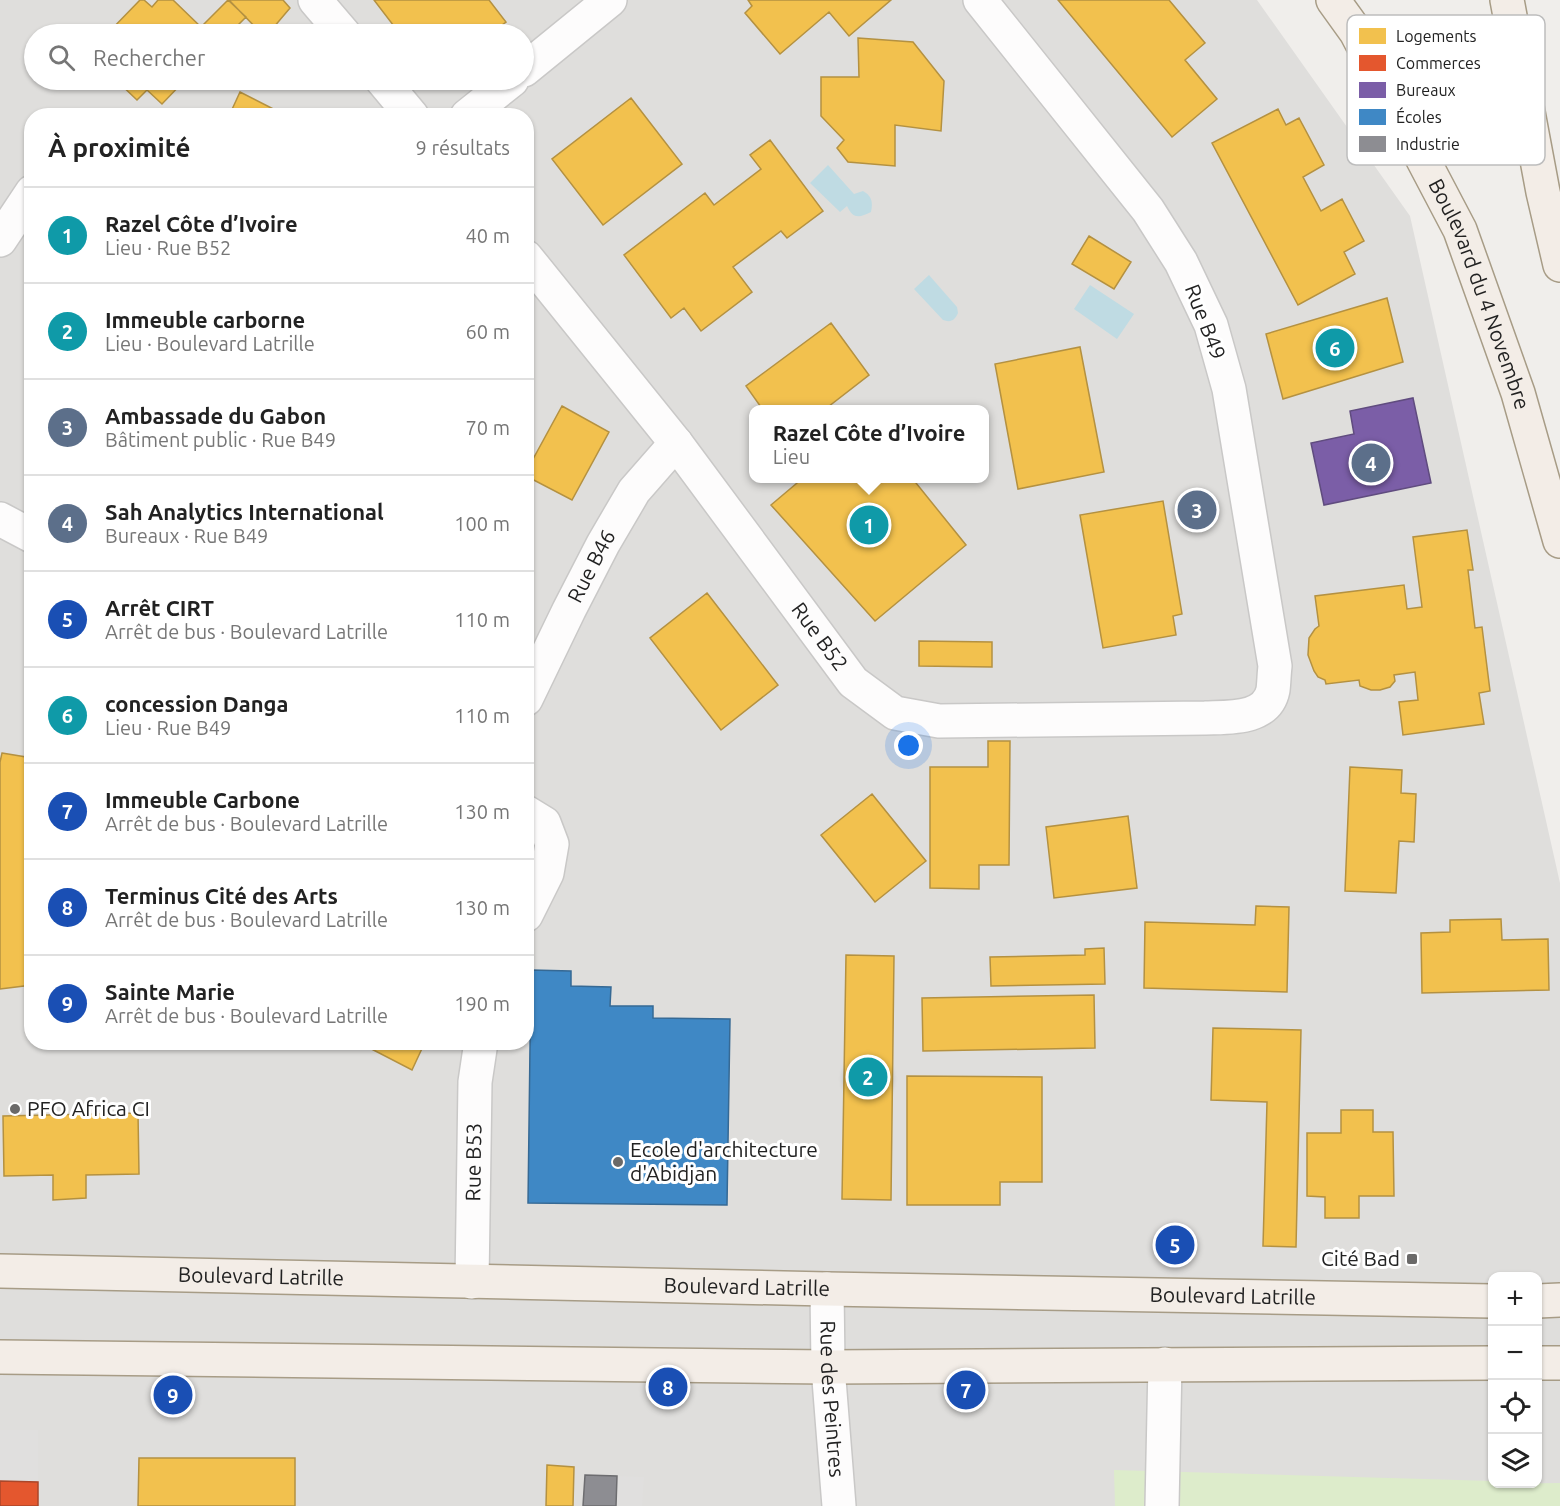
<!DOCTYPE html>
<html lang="fr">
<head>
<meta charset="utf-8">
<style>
	:root { --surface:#fff; --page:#f2f2f2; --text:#222; --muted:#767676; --line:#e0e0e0; --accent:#0b8043 }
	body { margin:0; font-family:Ubuntu,sans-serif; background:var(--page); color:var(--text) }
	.controls { position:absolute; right:18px; bottom:18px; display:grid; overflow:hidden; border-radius:12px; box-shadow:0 2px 4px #0004 }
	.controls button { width:54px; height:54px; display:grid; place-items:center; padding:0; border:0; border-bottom:2px solid var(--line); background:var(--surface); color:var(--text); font:30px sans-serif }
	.you { position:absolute; left:909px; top:746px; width:21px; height:21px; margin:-15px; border:4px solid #fff; border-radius:50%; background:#1a73e8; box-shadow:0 0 0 9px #1a73e833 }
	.badge { display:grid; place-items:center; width:39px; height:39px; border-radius:50%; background:var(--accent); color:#fff; font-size:20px; font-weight:700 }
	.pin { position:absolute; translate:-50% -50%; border:3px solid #fff; box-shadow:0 2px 6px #0006 }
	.popup { position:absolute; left:749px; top:405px; width:240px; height:78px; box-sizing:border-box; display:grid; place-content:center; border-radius:12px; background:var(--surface); filter:drop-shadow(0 2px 4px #0005); font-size:20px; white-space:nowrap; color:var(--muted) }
	.popup b { font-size:22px; color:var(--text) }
	.popup::after { content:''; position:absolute; left:50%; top:100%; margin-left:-12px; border:12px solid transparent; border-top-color:var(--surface) }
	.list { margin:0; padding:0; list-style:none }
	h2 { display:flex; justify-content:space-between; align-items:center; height:78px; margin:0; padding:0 24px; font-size:26px }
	h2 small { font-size:20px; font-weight:400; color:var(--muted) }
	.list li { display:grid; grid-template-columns:39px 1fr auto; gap:18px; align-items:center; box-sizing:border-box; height:96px; padding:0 24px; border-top:2px solid var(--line) }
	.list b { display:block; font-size:22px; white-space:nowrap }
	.list p { margin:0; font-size:20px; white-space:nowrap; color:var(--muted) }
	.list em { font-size:20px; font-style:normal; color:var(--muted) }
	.icon { flex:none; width:33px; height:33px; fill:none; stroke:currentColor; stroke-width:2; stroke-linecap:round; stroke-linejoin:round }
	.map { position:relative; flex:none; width:1560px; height:1506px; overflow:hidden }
	.search { position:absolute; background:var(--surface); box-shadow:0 2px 4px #0004; left:24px; top:24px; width:510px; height:66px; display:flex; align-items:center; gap:15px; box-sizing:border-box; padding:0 21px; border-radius:33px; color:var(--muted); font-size:22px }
	.panel { position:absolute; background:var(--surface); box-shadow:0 2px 4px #0004; left:24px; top:108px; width:510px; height:942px; border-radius:24px }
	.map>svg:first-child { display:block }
	.residential { fill:#dfdedc; fill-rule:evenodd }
	.grass { fill:#ddeccb }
	.parking { fill:#e0dfde }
	.water { fill:#bfdbe3 }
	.homes { fill:#f2c14e; stroke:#b49141; stroke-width:1.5 }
	.shops { fill:#e4572e; stroke:#aa472a; stroke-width:1.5 }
	.offices { fill:#7b5ea7; stroke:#604c7f; stroke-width:1.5 }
	.schools { fill:#3f88c5; stroke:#366994; stroke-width:1.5 }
	.industry { fill:#8d8d92; stroke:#6d6d70; stroke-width:1.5 }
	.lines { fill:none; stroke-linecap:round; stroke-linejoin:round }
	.minor-casing { stroke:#c9c8c7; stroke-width:36 }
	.major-casing { stroke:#a79c86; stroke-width:36 }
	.minor { stroke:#fdfcfc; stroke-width:33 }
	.major { stroke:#f3ede7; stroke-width:33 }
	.poi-dot { fill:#6a6968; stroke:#fff; stroke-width:2 }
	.labels { text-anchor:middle; stroke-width:6; stroke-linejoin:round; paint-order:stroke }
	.street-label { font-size:21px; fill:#222; stroke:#fff }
	.poi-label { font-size:21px; fill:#222; stroke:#fff; text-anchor:start }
	.key { fill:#fff; stroke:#bdbdbd; stroke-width:1.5 }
	.key-label { font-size:16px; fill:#222 }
</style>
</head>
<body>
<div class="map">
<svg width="1560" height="1506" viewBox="0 0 1560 1506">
	<rect width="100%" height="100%" fill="#f0eeeb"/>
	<path class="residential" d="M 0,0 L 1257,0 L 1410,216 L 1560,883 L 1560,1506 L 0,1506 ZM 34,34 L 524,34 L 524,80 L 34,80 ZM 32,116 L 526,116 L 526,1042 L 32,1042 ZM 754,410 L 984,410 L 984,478 L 754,478 ZM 1492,1276 L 1538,1276 L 1538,1484 L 1492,1484 Z"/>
	<path class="grass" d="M 1114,1470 L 1492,1481 L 1492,1484 L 1560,1483 L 1560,1506 L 1115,1506 Z"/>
	<path class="parking" d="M 0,1430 L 38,1430 L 38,1482 L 0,1481 Z
		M 617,1476 L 644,1477 L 642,1506 L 616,1506 Z"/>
	<path class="water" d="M 828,165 L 854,194 L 863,191 C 872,196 873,202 871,212 C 859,218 853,219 847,206 L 840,212 L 810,183 Z
		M 929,275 L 957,307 L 958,313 C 955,320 951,323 943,320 L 914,289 Z
		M 1090,285 L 1134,314 L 1117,339 L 1074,309 Z"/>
	<path class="homes" d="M 140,0 L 144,0 L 152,7 L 158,0 L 173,0 L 201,27 L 228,0 L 246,17 L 229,34 L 107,34 Z
		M 229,0 L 283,0 L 290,8 L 268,34 L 262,34 Z
		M 374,0 L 489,0 L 506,22 L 490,34 L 400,34 Z
		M 748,0 L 891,0 L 849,36 L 829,12 L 780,54 L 745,13 L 752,6 Z
		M 1058,0 L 1169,0 L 1205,43 L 1185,60 L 1217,99 L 1172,137 Z
		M 858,38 L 913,42 L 944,81 L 941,131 L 895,125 L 895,166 L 848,162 L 837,148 L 844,140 L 821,116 L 821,77 L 859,77 Z
		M 116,80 L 185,80 L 162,104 L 147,90 L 137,100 Z
		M 240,92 L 287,116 L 229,116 Z
		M 631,98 L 682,164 L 603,225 L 552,159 Z
		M 1278,109 L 1286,125 L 1299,118 L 1324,165 L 1303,177 L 1321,211 L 1342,199 L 1364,241 L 1344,252 L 1355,274 L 1298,305 L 1212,143 Z
		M 770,140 L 823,211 L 787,238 L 781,231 L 733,267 L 752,292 L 701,331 L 684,308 L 671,318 L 624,255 L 705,193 L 714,205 L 761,169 L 750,155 Z
		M 1089,236 L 1131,262 L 1114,289 L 1072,264 Z
		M 1387,298 L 1403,362 L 1283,399 L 1266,334 Z
		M 831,323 L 869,375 L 824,410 L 763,410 L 746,386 Z
		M 1080,347 L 1104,472 L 1018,489 L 995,364 Z
		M 562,406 L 609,432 L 572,500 L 526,476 L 526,472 Z
		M 803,478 L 912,478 L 966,545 L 875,621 L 771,505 Z
		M 1163,501 L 1182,614 L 1173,616 L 1176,635 L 1103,648 L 1080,515 Z
		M 1467,530 L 1473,570 L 1468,570 L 1475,628 L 1482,627 L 1490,691 L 1479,693 L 1484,724 L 1403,735 L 1399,702 L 1418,700 L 1415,672 L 1394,675 L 1395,681 L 1390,687 L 1380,690 L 1371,690 L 1360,686 L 1359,680 L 1326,684 L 1325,680 L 1318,677 L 1314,671 L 1308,655 L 1309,638 L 1315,629 L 1319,626 L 1315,596 L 1404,585 L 1407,609 L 1422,607 L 1413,537 Z
		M 707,593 L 778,685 L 721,730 L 650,638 Z
		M 919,641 L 992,642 L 992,667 L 919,666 Z
		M 988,741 L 1010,741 L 1009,865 L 979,865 L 979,889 L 930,888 L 930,767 L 988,767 Z
		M 2,753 L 32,758 L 32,985 L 0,989 L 0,762 Z
		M 1350,767 L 1402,770 L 1401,793 L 1416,794 L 1414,842 L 1399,841 L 1396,893 L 1345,891 Z
		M 872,794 L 926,861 L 875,902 L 821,835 Z
		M 1128,816 L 1137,888 L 1054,898 L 1046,827 Z
		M 1256,906 L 1289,907 L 1287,992 L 1144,988 L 1145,922 L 1255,925 Z
		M 1501,919 L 1502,940 L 1548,939 L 1549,990 L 1422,993 L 1421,933 L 1450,932 L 1450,920 Z
		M 1104,948 L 1105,984 L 991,986 L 990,957 L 1085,955 L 1085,949 Z
		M 846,955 L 894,956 L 891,1200 L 842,1199 Z
		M 1094,995 L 1095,1048 L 923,1051 L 922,998 Z
		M 1213,1028 L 1301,1030 L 1296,1247 L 1263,1246 L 1267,1102 L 1211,1100 Z
		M 358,1042 L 425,1042 L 412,1070 Z
		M 907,1076 L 1042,1077 L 1042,1182 L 1000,1182 L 1000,1205 L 907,1205 Z
		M 1341,1110 L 1373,1110 L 1373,1132 L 1393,1132 L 1394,1196 L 1359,1196 L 1359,1218 L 1325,1218 L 1325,1197 L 1307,1196 L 1307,1133 L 1341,1133 Z
		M 138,1113 L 139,1174 L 86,1175 L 86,1198 L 53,1200 L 53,1175 L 4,1176 L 3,1116 Z
		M 139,1458 L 295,1458 L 295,1506 L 138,1506 Z
		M 547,1465 L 574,1467 L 573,1506 L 546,1506 Z"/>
	<path class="shops" d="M 0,1481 L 38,1482 L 38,1506 L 0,1506 Z"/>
	<path class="offices" d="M 1413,398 L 1431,483 L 1324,505 L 1311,443 L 1354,434 L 1350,411 Z"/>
	<path class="schools" d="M 531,970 L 571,971 L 571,986 L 611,987 L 610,1006 L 653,1006 L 653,1018 L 730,1019 L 727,1205 L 528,1203 Z"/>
	<path class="industry" d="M 585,1475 L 617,1476 L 616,1506 L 583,1506 Z"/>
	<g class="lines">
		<defs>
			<g id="minor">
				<path d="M 315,0 L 344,34"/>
				<path d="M 524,70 L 610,0"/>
				<path d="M 382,80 L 412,116"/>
				<path d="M 467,116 L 512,80"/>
				<path d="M 0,240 L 32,192"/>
				<path id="s1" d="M 526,257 L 676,443 L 853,682 L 895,713 L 939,721 L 1205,718 C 1229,717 1267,720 1273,690 C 1274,682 1274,674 1275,666 L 1229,389 L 1211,325 L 1181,262 L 1148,210 L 980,0"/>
				<path d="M 0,519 L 32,536"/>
				<path id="s2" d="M 526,699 L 569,610 L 603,544 L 634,491 L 676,443"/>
				<path d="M 526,812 L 544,823 L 552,844 L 547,873 L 526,915"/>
				<path id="s3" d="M 472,1282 L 475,1082 L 481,1042"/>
				<path id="s4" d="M 827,1289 L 828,1367 L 839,1506"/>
				<path d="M 1162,1506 L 1165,1364"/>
			</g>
			<g id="major">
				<path id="s5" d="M 1333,0 L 1356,32 L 1460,230 L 1518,393 L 1560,541"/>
				<path d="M 1507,0 L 1543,192 L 1560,265"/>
				<path id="s6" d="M 0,1271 L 827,1289 L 1492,1301"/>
				<path d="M 1538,1301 L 1560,1300"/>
				<path d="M 0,1357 L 828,1367 L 1492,1363"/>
				<path d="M 1538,1363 L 1560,1363"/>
			</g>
		</defs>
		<use href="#minor" class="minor-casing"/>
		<use href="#major" class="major-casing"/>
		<use href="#minor" class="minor"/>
		<use href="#major" class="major"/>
	</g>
	<g class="poi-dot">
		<circle cx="15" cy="1109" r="6"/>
		<circle cx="618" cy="1162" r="6"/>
		<rect x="1406" y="1253" width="12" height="12" rx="3"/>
	</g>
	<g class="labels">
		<g class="street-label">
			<text dy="7" stroke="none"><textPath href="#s5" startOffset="330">Boulevard du 4 Novembre</textPath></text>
			<text transform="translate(1205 322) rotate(69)" y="7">Rue B49</text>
			<text dy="7" stroke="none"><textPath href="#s2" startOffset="148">Rue B46</textPath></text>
			<text dy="7" stroke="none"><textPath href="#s1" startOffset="480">Rue B52</textPath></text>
			<text dy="7" stroke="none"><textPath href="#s3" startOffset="120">Rue B53</textPath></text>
			<text dy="7" stroke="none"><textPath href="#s6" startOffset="261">Boulevard Latrille</textPath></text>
			<text dy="7" stroke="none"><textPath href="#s6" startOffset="747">Boulevard Latrille</textPath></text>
			<text dy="7" stroke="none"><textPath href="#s6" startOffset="1233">Boulevard Latrille</textPath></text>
			<text dy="7" stroke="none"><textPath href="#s4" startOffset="110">Rue des Peintres</textPath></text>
		</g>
		<g class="poi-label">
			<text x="27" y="1116">PFO Africa CI</text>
			<text x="630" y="1157">Ecole d'architecture<tspan x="630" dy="24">d'Abidjan</tspan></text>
			<text x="1400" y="1266" text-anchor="end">Cité Bad</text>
		</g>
	</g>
	<rect x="1347" y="15" width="198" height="150" rx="9" class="key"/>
	<rect x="1359" y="28" width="27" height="16" fill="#f2c14e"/>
	<rect x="1359" y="55" width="27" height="16" fill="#e4572e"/>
	<rect x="1359" y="82" width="27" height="16" fill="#7b5ea7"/>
	<rect x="1359" y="109" width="27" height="16" fill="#3f88c5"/>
	<rect x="1359" y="136" width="27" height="16" fill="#8d8d92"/>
	<g class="key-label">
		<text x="1396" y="42">Logements</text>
		<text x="1396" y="69">Commerces</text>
		<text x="1396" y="96">Bureaux</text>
		<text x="1396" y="123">Écoles</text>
		<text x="1396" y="150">Industrie</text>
	</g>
</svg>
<div class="controls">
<button>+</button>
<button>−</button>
<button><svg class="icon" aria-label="locate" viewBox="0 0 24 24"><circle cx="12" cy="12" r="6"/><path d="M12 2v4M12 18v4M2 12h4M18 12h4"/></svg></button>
<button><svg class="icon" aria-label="layers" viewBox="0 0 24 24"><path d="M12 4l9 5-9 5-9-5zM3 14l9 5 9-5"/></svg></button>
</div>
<div class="you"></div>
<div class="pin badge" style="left:869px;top:525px;background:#0f9aa8">1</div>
<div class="popup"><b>Razel Côte d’Ivoire</b>Lieu</div>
<div class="pin badge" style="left:868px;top:1077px;background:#0f9aa8">2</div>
<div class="pin badge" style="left:1197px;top:510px;background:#5c6f8a">3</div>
<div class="pin badge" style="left:1371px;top:463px;background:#5c6f8a">4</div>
<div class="pin badge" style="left:1175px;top:1245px;background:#1a4fb4">5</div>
<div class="pin badge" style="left:1335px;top:348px;background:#0f9aa8">6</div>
<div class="pin badge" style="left:966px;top:1390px;background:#1a4fb4">7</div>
<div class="pin badge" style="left:668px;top:1387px;background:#1a4fb4">8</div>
<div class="pin badge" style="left:173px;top:1395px;background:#1a4fb4">9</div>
<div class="search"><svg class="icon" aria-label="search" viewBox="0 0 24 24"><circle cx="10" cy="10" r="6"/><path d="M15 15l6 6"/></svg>Rechercher</div>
<section class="panel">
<h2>À proximité<small>9 résultats</small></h2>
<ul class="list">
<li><span class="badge" style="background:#0f9aa8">1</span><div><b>Razel Côte d’Ivoire</b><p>Lieu · Rue B52</p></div><em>40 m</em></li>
<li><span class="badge" style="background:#0f9aa8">2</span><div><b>Immeuble carborne</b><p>Lieu · Boulevard Latrille</p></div><em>60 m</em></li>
<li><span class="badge" style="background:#5c6f8a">3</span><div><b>Ambassade du Gabon</b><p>Bâtiment public · Rue B49</p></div><em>70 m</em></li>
<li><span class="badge" style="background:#5c6f8a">4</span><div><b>Sah Analytics International</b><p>Bureaux · Rue B49</p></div><em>100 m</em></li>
<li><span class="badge" style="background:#1a4fb4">5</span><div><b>Arrêt CIRT</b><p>Arrêt de bus · Boulevard Latrille</p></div><em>110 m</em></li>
<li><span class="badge" style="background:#0f9aa8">6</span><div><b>concession Danga</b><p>Lieu · Rue B49</p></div><em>110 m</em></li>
<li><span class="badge" style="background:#1a4fb4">7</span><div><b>Immeuble Carbone</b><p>Arrêt de bus · Boulevard Latrille</p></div><em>130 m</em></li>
<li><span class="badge" style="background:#1a4fb4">8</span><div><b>Terminus Cité des Arts</b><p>Arrêt de bus · Boulevard Latrille</p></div><em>130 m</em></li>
<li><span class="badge" style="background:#1a4fb4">9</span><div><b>Sainte Marie</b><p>Arrêt de bus · Boulevard Latrille</p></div><em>190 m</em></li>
</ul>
</section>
</div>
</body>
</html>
